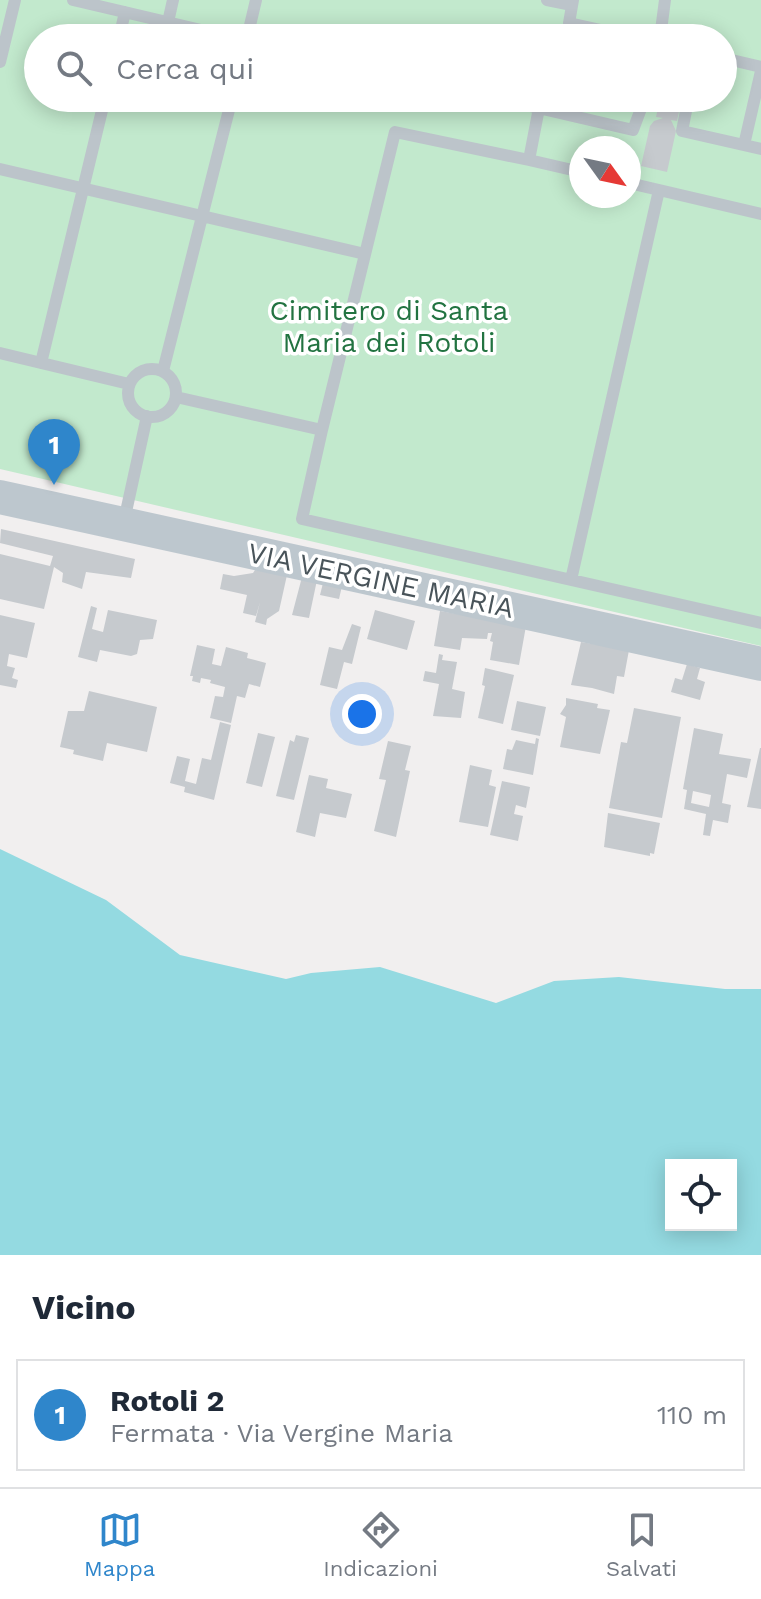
<!DOCTYPE html>
<html lang="it">
<head>
<meta charset="utf-8">
<style>
	:root { --surface:#fff; --page:#f6f6f7; --text:#1f2937; --muted:#747a83; --line:#e0e1e3; --accent:#2f86cb }
	body { margin:0; font-family:"Work Sans",sans-serif; background:var(--page); color:var(--text) }
	.controls { position:absolute; right:24px; bottom:24px; display:grid; overflow:hidden; border-radius:0px; box-shadow:0 4px 20px #0003 }
	.controls button { width:72px; height:72px; display:grid; place-items:center; padding:0; border:0; border-bottom:2px solid var(--line); background:var(--surface); color:var(--text); font:40px sans-serif }
	.compass { position:absolute; left:569px; top:136px; width:72px; height:72px; border-radius:50%; background:var(--surface); box-shadow:0 4px 20px #0003; rotate:123deg }
	.you { position:absolute; left:362px; top:714px; width:28px; height:28px; margin:-20px; border:6px solid #fff; border-radius:50%; background:#1a73e8; box-shadow:0 0 0 12px #1a73e833 }
	.badge { display:grid; place-items:center; width:52px; height:52px; border-radius:50%; background:var(--accent); color:#fff; font-size:26px; font-weight:700 }
	.pin { position:absolute; translate:-50% -66px; filter:drop-shadow(0 2px 4px #0008) }
	.pin::after { content:''; position:absolute; top:42px; width:28px; height:24px; background:inherit; clip-path:polygon(0 0,100% 0,50% 100%) }
	.list { margin:0; padding:0; list-style:none }
	h2 { display:flex; justify-content:space-between; align-items:center; height:104px; margin:0; padding:0 32px; font-size:34px }
	h2 small { font-size:26px; font-weight:400; color:var(--muted) }
	.list li { display:grid; grid-template-columns:52px 1fr auto; gap:24px; align-items:center; box-sizing:border-box; height:112px; margin:0 16px 16px; padding:0 16px; border:2px solid var(--line); border-radius:0px }
	.list b { display:block; font-size:30px; white-space:nowrap }
	.list p { margin:0; font-size:26px; white-space:nowrap; color:var(--muted) }
	.list em { font-size:26px; font-style:normal; color:var(--muted) }
	.icon { flex:none; width:44px; height:44px; fill:none; stroke:currentColor; stroke-width:2; stroke-linecap:round; stroke-linejoin:round }
	.map { position:relative; flex:none; width:761px; height:1255px; overflow:hidden }
	.search { position:absolute; background:var(--surface); box-shadow:0 4px 20px #0003; left:24px; right:24px; top:24px; height:88px; display:flex; align-items:center; gap:20px; box-sizing:border-box; padding:0 28px; border-radius:44px; color:var(--muted); font-size:30px }
	.sheet { height:232px; background:var(--surface) }
	nav { display:flex; justify-content:space-around; align-items:center; box-sizing:border-box; height:112px; border-top:2px solid var(--line); background:var(--surface); font-size:22px; color:var(--muted) }
	nav a { display:grid; justify-items:center; gap:4px }
	nav .on { color:var(--accent) }
	.map>svg:first-child { display:block }
	.green { fill:#c2e9cd; fill-rule:evenodd }
	.water { fill:#94dae1; fill-rule:evenodd }
	.building { fill:#c6cace; fill-rule:evenodd }
	.lines { fill:none; stroke-linecap:round; stroke-linejoin:round }
	.lane { stroke:#bcc4ca; stroke-width:12 }
	.secondary { stroke:#bdc7ce; stroke-width:34 }
	.labels { text-anchor:middle; stroke-width:7; stroke-linejoin:round; paint-order:stroke }
	.park-label { font-size:28px; fill:#227341; stroke:#fff }
	.street-label { font-size:28px; fill:#49545a; stroke:#fff }
</style>
</head>
<body>
<div class="map">
<svg width="761" height="1255" viewBox="0 0 761 1255">
	<rect width="100%" height="100%" fill="#f1efef"/>
	<path class="green" d="M 0,0 L 761,0 L 761,646 L 0,469 ZM 38,38 L 723,38 L 723,98 L 38,98 ZM 581,148 L 629,148 L 629,196 L 581,196 Z"/>
	<path class="water" d="M 0,849 L 106,900 L 180,955 L 286,979 L 311,973 L 380,967 L 496,1003 L 554,981 L 619,977 L 725,989 L 761,989 L 761,1255 L 0,1255 ZM 671,1165 L 731,1165 L 731,1225 L 671,1225 Z"/>
	<path class="building" d="M 659,103 L 680,107 L 677,121 L 671,120 L 676,131 L 667,172 L 641,166 L 650,126 L 654,121 L 663,118 L 656,117 Z
		M 1,529 L 135,559 L 131,578 L 86,572 L 82,589 L 62,582 L 63,573 L 54,567 L 44,609 L 0,599 L 0,554 L 50,566 L 53,556 L 0,543 Z
		M 255,570 L 287,575 L 279,611 L 267,619 L 266,625 L 255,622 L 260,602 L 256,616 L 243,613 L 247,595 L 220,589 L 223,574 L 234,576 L 253,573 Z
		M 302,577 L 317,580 L 309,618 L 292,615 Z
		M 323,583 L 342,586 L 339,599 L 320,595 Z
		M 91,606 L 97,608 L 92,629 L 103,632 L 108,610 L 157,620 L 153,639 L 140,640 L 137,654 L 131,656 L 100,650 L 97,662 L 78,657 Z
		M 375,610 L 415,621 L 407,650 L 367,639 Z
		M 440,611 L 526,626 L 519,665 L 490,660 L 493,642 L 490,641 L 492,633 L 488,633 L 487,639 L 462,638 L 460,650 L 434,646 Z
		M 0,615 L 35,623 L 27,658 L 9,654 L 7,666 L 15,668 L 12,678 L 18,680 L 16,688 L 0,685 Z
		M 352,624 L 361,627 L 352,664 L 344,662 L 337,689 L 320,685 L 329,647 L 342,650 Z
		M 581,642 L 629,650 L 624,677 L 617,676 L 614,694 L 592,688 L 596,675 L 592,688 L 571,685 Z
		M 197,645 L 215,649 L 212,664 L 221,666 L 226,647 L 248,653 L 247,658 L 266,663 L 260,687 L 249,684 L 245,698 L 237,696 L 231,723 L 210,718 L 215,696 L 223,697 L 225,687 L 210,683 L 211,680 L 201,678 L 200,683 L 192,681 L 193,676 L 190,676 Z
		M 439,654 L 443,655 L 442,660 L 457,662 L 452,689 L 465,692 L 461,718 L 433,716 L 439,684 L 423,681 L 425,671 L 436,673 Z
		M 687,664 L 700,668 L 697,679 L 705,682 L 700,700 L 671,692 L 675,678 L 682,680 Z
		M 485,668 L 514,675 L 503,724 L 478,718 L 485,686 L 482,685 Z
		M 89,691 L 157,707 L 147,752 L 107,743 L 103,761 L 73,754 L 74,750 L 60,747 L 68,711 L 84,711 Z
		M 566,698 L 598,704 L 597,708 L 610,710 L 600,754 L 560,747 L 566,717 L 560,714 L 566,705 Z
		M 517,701 L 546,707 L 540,736 L 511,730 Z
		M 634,708 L 681,717 L 662,818 L 609,808 L 621,742 L 627,743 Z
		M 220,722 L 231,725 L 214,800 L 184,792 L 185,787 L 170,783 L 177,756 L 190,759 L 185,781 L 196,784 L 202,758 L 211,760 Z
		M 694,728 L 723,734 L 719,754 L 751,759 L 747,778 L 727,774 L 722,803 L 731,805 L 728,823 L 713,820 L 710,836 L 703,835 L 706,814 L 684,809 L 687,790 L 683,789 ZM 693,791 L 711,795 L 709,807 L 691,803 Z
		M 258,733 L 275,737 L 262,787 L 246,783 Z
		M 296,735 L 309,738 L 294,800 L 276,796 L 290,740 L 294,742 Z
		M 536,738 L 539,739 L 533,775 L 503,769 L 507,749 L 512,750 L 516,740 L 535,744 Z
		M 388,741 L 411,746 L 405,770 L 410,771 L 396,837 L 374,831 L 386,780 L 379,779 Z
		M 760,748 L 761,748 L 761,809 L 747,807 Z
		M 470,765 L 492,770 L 489,785 L 496,787 L 488,827 L 459,822 Z
		M 309,775 L 328,779 L 326,788 L 352,794 L 346,818 L 320,813 L 315,837 L 296,832 Z
		M 502,781 L 530,787 L 526,808 L 516,805 L 514,814 L 523,816 L 518,841 L 490,835 Z
		M 608,813 L 660,823 L 654,854 L 650,853 L 650,856 L 604,847 Z"/>
	<g class="lines">
		<path class="lane" d="M 73,0 L 235,38
			M 547,0 L 572,5
			M 573,0 L 569,23 L 637,38
			M 168,22 L 173,0
			M 119,38 L 125,12
			M 247,38 L 256,0
			M 660,38 L 665,0
			M 723,58 L 761,67
			M 0,62 L 15,0
			M 496,98 L 633,130 L 645,98
			M 677,98 L 687,106 L 682,131 L 761,149
			M 744,145 L 761,71
			M 529,160 L 581,172
			M 0,169 L 365,254
			M 659,190 L 761,214
			M 0,353 L 129,384
			M 41,363 L 105,98
			M128 393a24 24 0 1 1 48 0a24 24 0 1 1-48 0Z
			M 163,371 L 232,98
			M 176,397 L 322,430 L 302,519 L 761,623
			M 322,430 L 395,132 L 529,160 L 539,108
			M 124,521 L 147,416
			M 571,580 L 659,190 L 629,183"/>
		<path class="secondary" d="M 0,497 L 761,664"/>
	</g>
	<g class="labels">
		<g class="park-label">
			<text x="389" y="320">Cimitero di Santa<tspan x="389" dy="32">Maria dei Rotoli</tspan></text>
		</g>
		<g class="street-label">
			<text transform="translate(381 580) rotate(12)" y="10">VIA VERGINE MARIA</text>
		</g>
	</g>
</svg>
<div class="controls">
<button><svg class="icon" aria-label="locate" viewBox="0 0 24 24"><circle cx="12" cy="12" r="6"/><path d="M12 2v4M12 18v4M2 12h4M18 12h4"/></svg></button>
</div>
<svg class="compass" viewBox="-18 -18 36 36"><path d="M0-13l5 13h-10z" fill="#e53935"/><path d="M0 13l5-13h-10z" fill="#747a83"/></svg>
<div class="you"></div>
<div class="pin badge" style="left:54px;top:485px">1</div>
<div class="search"><svg class="icon" aria-label="search" viewBox="0 0 24 24"><circle cx="10" cy="10" r="6"/><path d="M15 15l6 6"/></svg>Cerca qui</div>
</div>
<section class="sheet">
<h2>Vicino<small></small></h2>
<ul class="list">
<li><span class="badge">1</span><div><b>Rotoli 2</b><p>Fermata · Via Vergine Maria</p></div><em>110 m</em></li>
</ul>
</section>
<nav>
<a class="on"><svg class="icon" aria-label="map" viewBox="0 0 24 24"><path d="M3 6l6-2 6 2 6-2v14l-6 2-6-2-6 2zM9 4v14M15 6v14"/></svg>Mappa</a>
<a><svg class="icon" aria-label="directions" viewBox="0 0 24 24"><path d="M12 3l9 9-9 9-9-9zM9 14v-3h6M13 9l2 2-2 2"/></svg>Indicazioni</a>
<a><svg class="icon" aria-label="saved" viewBox="0 0 24 24"><path d="M7 4h10v16l-5-4-5 4z"/></svg>Salvati</a>
</nav>
</body>
</html>
